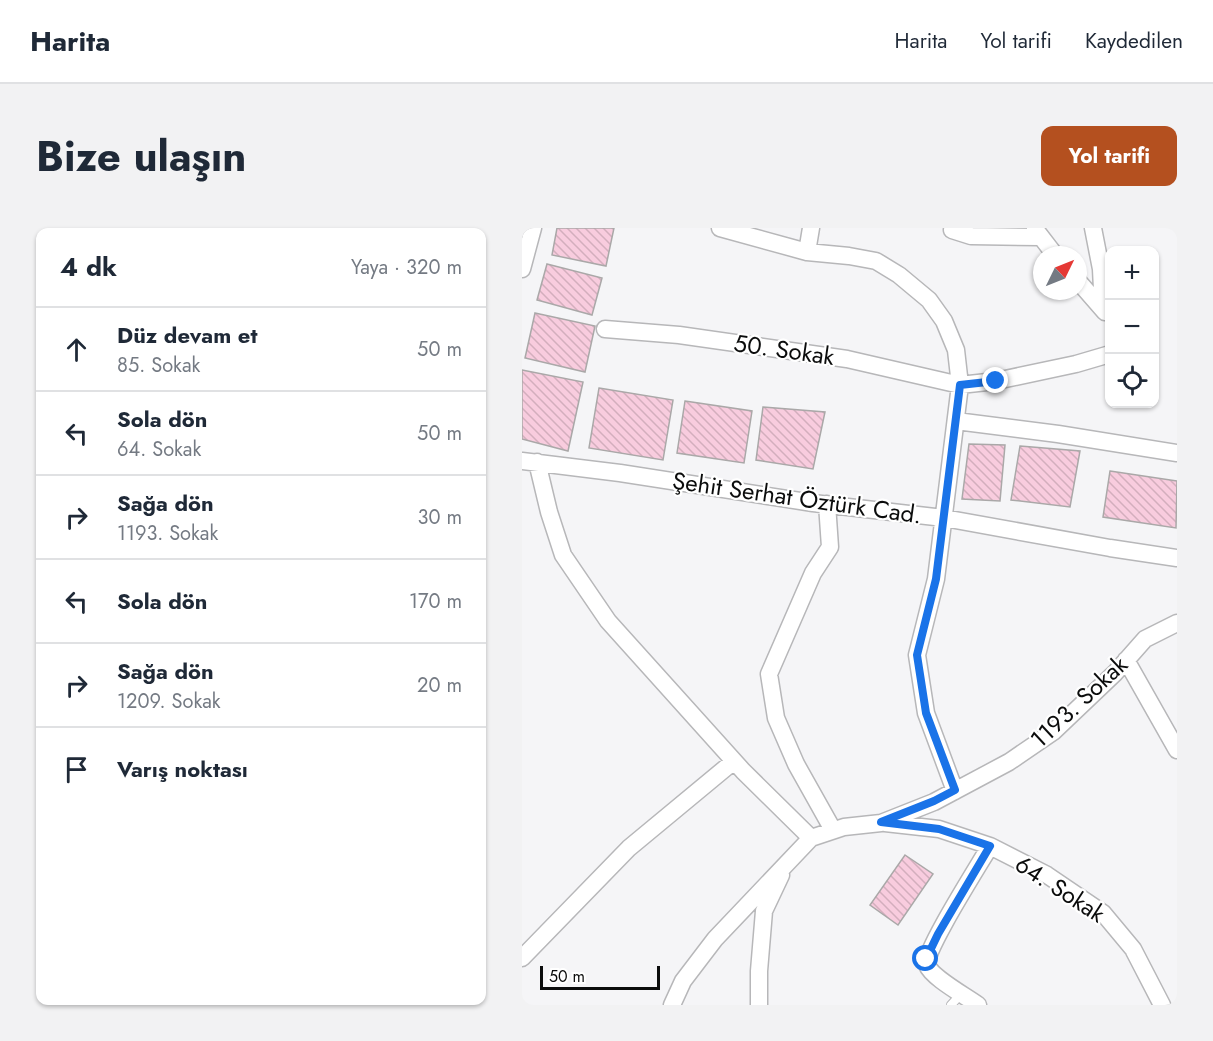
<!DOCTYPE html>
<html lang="tr">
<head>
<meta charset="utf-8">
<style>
	:root { --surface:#fff; --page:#f2f2f3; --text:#1f2937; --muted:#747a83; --line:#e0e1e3; --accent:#b4501f }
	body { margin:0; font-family:Jost,sans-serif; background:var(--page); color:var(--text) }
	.controls { position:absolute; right:18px; top:18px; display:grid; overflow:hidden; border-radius:12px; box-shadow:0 2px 4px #0004 }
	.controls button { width:54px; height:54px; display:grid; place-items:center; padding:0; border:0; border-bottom:2px solid var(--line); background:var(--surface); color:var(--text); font:30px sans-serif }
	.compass { position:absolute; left:511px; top:18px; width:54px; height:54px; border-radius:50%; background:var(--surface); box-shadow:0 2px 4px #0004; rotate:47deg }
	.scale { position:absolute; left:18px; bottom:15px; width:120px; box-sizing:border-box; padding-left:6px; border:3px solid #0b0c0c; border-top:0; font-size:16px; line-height:21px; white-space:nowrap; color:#0b0c0c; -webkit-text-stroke:4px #fff; paint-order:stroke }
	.stop { position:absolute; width:18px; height:18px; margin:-14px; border:4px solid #1a73e8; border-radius:50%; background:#fff }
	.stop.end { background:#1a73e8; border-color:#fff; box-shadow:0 2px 6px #0008 }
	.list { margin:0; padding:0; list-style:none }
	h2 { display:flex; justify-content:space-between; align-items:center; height:78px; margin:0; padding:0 24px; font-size:26px }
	h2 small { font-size:20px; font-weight:400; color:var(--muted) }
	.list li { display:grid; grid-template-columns:39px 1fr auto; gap:18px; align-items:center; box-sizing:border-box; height:84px; padding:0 24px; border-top:2px solid var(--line) }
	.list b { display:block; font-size:22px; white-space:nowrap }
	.list p { margin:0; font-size:20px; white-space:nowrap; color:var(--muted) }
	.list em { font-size:20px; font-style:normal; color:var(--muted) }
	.icon { flex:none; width:33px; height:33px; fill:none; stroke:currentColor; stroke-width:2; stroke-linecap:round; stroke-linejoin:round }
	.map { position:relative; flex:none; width:655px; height:777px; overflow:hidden; border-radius:12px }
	header { display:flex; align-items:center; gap:36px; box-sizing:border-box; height:84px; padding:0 30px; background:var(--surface); border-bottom:2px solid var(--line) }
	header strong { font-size:28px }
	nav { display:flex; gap:33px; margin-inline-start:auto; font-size:21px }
	.intro { display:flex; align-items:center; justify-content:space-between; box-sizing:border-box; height:144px; padding:0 36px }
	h1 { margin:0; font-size:42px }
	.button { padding:15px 27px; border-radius:12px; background:var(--accent); color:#fff; font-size:21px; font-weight:700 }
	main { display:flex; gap:36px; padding:0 36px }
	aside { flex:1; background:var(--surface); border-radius:12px; box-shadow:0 2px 4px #0004 }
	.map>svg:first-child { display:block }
	.building { fill:url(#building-back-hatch); stroke:#aaa8a8; stroke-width:1.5 }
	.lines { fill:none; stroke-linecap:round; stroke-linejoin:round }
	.service-casing { stroke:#b7b7b9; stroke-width:10 }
	.minor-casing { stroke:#b7b7b9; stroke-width:19 }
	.service { stroke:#fff; stroke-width:8 }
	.minor { stroke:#fff; stroke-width:16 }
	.route { stroke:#1a73e8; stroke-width:8 }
	.labels { text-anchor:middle; stroke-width:4.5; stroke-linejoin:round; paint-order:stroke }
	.street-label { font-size:24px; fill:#0b0c0c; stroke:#fff }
</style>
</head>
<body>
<header>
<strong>Harita</strong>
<nav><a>Harita</a><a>Yol tarifi</a><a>Kaydedilen</a></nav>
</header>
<div class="intro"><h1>Bize ulaşın</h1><a class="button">Yol tarifi</a></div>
<main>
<aside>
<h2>4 dk<small>Yaya · 320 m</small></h2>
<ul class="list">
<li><svg class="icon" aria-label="ahead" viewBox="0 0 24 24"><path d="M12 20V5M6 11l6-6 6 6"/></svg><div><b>Düz devam et</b><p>85. Sokak</p></div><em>50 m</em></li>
<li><svg class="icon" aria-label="left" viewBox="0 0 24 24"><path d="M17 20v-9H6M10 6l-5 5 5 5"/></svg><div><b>Sola dön</b><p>64. Sokak</p></div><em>50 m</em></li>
<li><svg class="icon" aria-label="right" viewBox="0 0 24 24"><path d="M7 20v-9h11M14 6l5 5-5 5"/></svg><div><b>Sağa dön</b><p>1193. Sokak</p></div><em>30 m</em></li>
<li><svg class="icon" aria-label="left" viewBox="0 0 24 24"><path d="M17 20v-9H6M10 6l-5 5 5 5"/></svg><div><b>Sola dön</b></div><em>170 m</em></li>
<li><svg class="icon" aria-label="right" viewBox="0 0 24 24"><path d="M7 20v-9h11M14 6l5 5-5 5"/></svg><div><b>Sağa dön</b><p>1209. Sokak</p></div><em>20 m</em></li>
<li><svg class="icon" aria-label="arrive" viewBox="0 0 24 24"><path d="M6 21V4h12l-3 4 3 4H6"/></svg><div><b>Varış noktası</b></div></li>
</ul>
</aside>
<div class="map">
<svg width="655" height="777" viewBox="0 0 655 777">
	<defs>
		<pattern id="building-back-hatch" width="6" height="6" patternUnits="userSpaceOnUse" patternTransform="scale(1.5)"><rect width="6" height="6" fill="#f8ccde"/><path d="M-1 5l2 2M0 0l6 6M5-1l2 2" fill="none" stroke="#d3aebd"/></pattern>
	</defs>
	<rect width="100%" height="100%" fill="#f5f5f7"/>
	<path class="building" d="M 35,0 L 92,0 L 84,38 L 30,27 Z
		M 25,36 L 80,50 L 70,87 L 15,72 Z
		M 13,85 L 73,98 L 63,144 L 3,130 Z
		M 0,142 L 61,154 L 46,223 L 0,211 Z
		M 77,160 L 151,172 L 141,232 L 67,220 Z
		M 163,173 L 230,183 L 222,235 L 155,225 Z
		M 241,179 L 303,184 L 291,241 L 234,232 Z
		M 447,216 L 483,217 L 478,273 L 440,271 Z
		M 498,218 L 558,223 L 548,279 L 489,272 Z
		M 588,243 L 655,253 L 654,300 L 581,289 Z
		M 383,627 L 411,646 L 376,697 L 348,677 Z"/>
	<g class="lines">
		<defs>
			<path id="service" d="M 429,777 L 440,765"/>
			<path id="minor" d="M 198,0 L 285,24 L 327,28 L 354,33 L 377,47 L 407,72 L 422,93 L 434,122 L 438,157 L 414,351 L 395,427 L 404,485 L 433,563
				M 571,0 L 579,41 L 581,81
				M 513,1 L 533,27
				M 430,2 L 449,8 L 518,9
				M 285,24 L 289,0
				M 0,41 L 11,0
				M 556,53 L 583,84
				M 83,101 L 157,107 L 325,131 L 438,157 L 474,153 L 554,136 L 588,126
				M 434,193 L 536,206 L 655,225
				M 0,233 L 98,245 L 291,275 L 422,290 L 588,320 L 655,330
				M 15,234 L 27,284 L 41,327 L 86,393 L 221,543 L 289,610 L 193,711 L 161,753 L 150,777
				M 305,276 L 308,319 L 291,345 L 247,446 L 254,490 L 274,536 L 311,602
				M 604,432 L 655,522
				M 363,595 L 417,601 L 468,618 L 525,647 L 581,685 L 611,721 L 640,777
				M 289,610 L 322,599 L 359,595 L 412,574 L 487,534 L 531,504 L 593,445 L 623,411 L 655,395
				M 0,730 L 107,620 L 212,533
				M 237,777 L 237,743 L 242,683 L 259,647
				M 456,777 C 444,768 410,750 405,737 C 400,726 459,634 468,618"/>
		</defs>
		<use href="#service" class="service-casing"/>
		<use href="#minor" class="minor-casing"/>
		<use href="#service" class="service"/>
		<use href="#minor" class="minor"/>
	</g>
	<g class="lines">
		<path class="route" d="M 404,731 L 416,706 L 468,618 L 417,601 L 359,594 L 412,573 L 433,562 L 404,485 L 395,427 L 414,351 L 438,157 L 474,153"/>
	</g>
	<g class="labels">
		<g class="street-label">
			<text transform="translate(262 122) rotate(8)" y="8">50. Sokak</text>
			<text transform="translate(275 270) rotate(8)" y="8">Şehit Serhat Öztürk Cad.</text>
			<text transform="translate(557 474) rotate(-43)" y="8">1193. Sokak</text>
			<text transform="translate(538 661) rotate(33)" y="8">64. Sokak</text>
		</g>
	</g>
</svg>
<div class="controls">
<button>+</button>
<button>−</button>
<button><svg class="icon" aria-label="locate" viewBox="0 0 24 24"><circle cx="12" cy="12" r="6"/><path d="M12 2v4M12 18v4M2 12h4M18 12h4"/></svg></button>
</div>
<svg class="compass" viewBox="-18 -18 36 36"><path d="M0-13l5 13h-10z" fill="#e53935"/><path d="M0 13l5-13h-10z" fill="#747a83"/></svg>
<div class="scale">50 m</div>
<div class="stop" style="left:404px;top:731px"></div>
<div class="stop end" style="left:474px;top:153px"></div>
</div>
</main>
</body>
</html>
